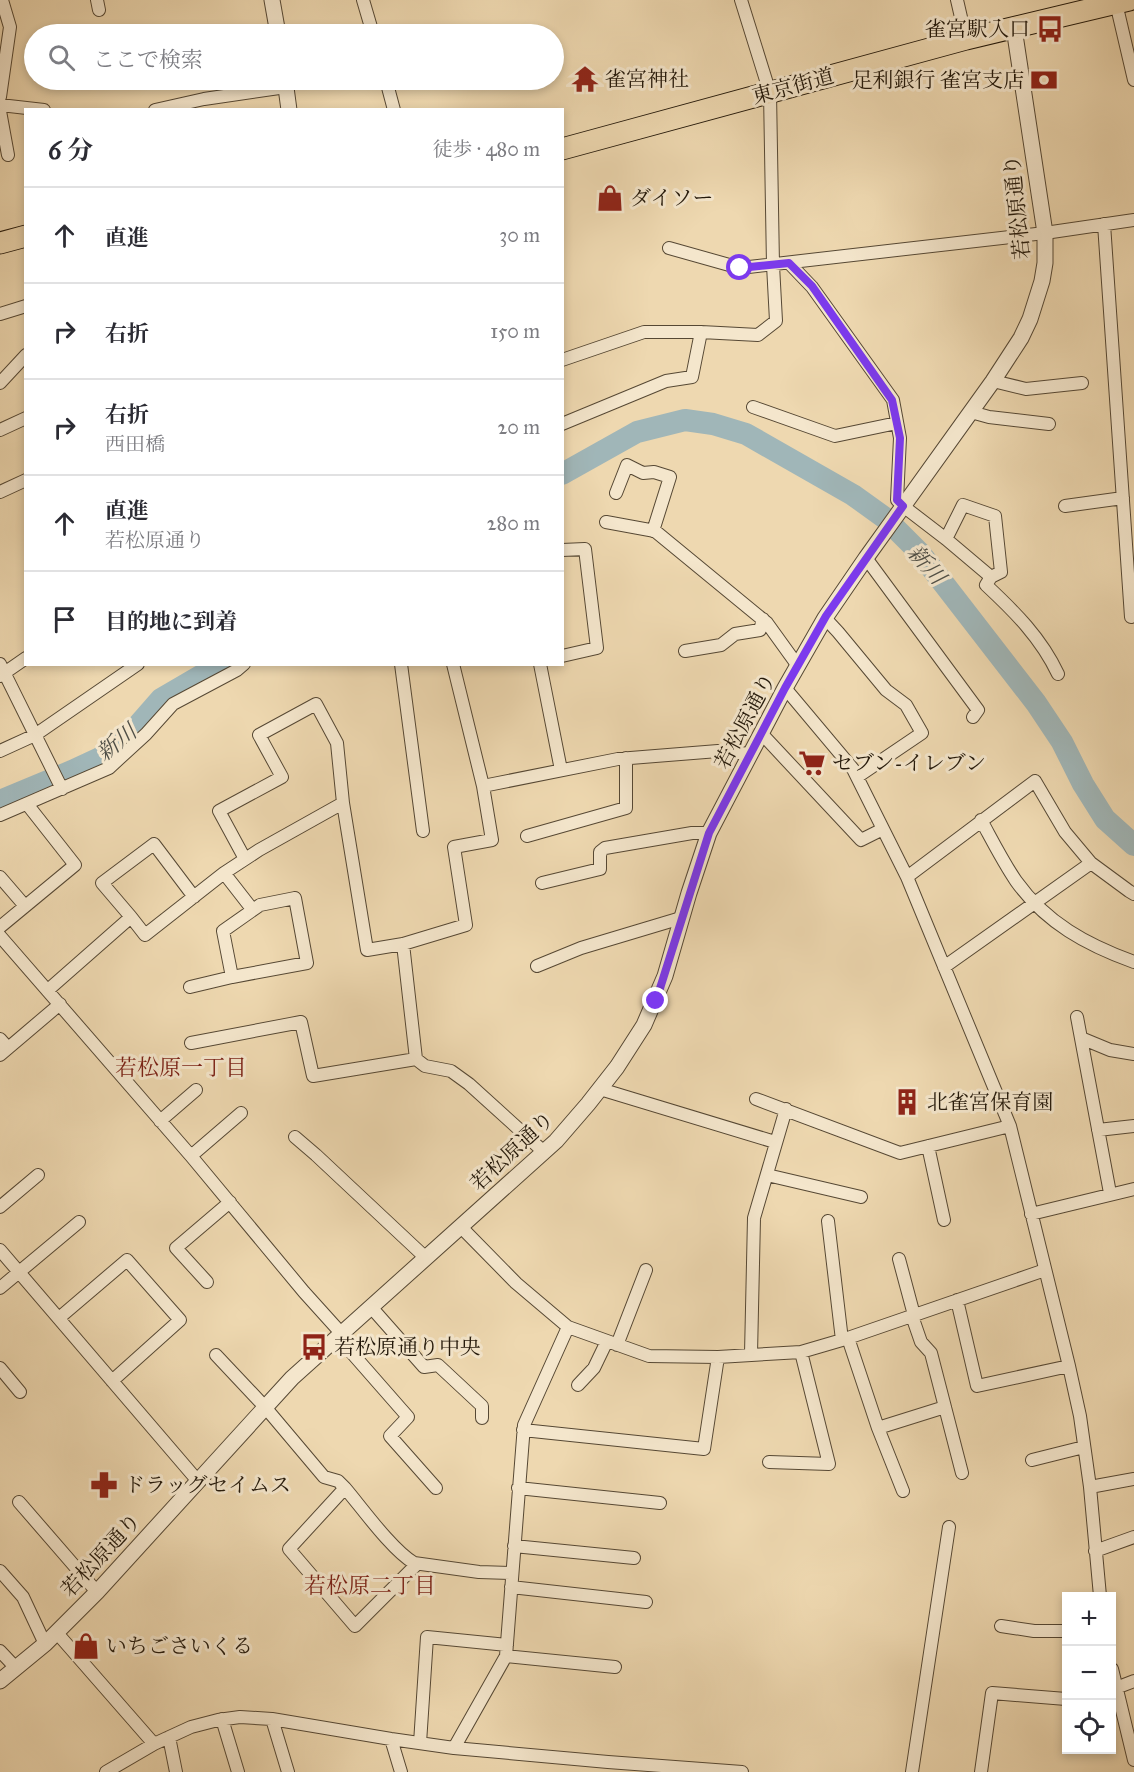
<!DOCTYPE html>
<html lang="ja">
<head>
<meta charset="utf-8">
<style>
	:root { --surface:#fff; --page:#f2f2f3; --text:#2b2b33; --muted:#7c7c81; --line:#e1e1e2 }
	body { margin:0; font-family:"IM FELL Great Primer","Noto Serif JP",serif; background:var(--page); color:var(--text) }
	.controls { position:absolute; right:18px; bottom:18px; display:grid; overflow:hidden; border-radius:0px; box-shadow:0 3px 9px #0003 }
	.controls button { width:54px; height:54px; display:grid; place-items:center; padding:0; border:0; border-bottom:2px solid var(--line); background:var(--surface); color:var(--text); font:30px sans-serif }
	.stop { position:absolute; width:18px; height:18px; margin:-14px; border:4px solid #7c3aed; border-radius:50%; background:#fff }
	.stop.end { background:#7c3aed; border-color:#fff; box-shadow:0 2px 6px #0008 }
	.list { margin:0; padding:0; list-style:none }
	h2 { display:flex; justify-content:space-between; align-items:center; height:78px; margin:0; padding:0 24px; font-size:26px }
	h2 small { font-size:20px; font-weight:400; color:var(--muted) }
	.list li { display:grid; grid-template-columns:39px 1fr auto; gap:18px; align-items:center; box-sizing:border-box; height:96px; padding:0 24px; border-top:2px solid var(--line) }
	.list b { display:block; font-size:22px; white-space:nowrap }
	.list p { margin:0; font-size:20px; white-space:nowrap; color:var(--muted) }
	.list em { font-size:20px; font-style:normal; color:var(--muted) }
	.icon { flex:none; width:33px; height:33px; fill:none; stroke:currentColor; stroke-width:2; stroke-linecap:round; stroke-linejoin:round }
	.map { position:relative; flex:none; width:1134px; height:1772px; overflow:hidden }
	.search { position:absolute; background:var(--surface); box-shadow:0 3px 9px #0003; left:24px; top:24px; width:540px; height:66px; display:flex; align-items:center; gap:15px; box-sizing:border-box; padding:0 21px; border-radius:33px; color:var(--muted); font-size:22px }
	.panel { position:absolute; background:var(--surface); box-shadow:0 3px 9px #0003; left:24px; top:108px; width:540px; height:558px; border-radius:0px }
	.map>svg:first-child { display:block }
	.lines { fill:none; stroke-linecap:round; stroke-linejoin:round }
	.river { stroke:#a0b6b8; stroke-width:22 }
	.minor-casing { stroke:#564834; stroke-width:14 }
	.tertiary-casing { stroke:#564834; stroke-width:17 }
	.trunk-casing { stroke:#23180a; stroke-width:23 }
	.minor { stroke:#f4e6cc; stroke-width:12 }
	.tertiary { stroke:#f4e6cc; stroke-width:15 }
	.trunk { stroke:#eed8b0; stroke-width:21 }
	.route { stroke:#7c3aed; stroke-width:8 }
	.labels { text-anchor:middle; stroke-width:6; stroke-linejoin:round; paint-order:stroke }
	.poi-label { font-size:21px; fill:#23180a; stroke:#f4e6cc; text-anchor:start }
	.street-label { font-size:21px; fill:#23180a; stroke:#f4e6cc }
	.water-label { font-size:22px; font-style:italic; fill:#4f4f47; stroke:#f4e6cc }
	.neighbourhood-label { font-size:22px; fill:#7a1f14; stroke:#f4e6cc }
</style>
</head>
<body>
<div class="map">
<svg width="1134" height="1772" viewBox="0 0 1134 1772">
	<rect width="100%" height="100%" fill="#eed8b0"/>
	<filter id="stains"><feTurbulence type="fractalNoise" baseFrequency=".00333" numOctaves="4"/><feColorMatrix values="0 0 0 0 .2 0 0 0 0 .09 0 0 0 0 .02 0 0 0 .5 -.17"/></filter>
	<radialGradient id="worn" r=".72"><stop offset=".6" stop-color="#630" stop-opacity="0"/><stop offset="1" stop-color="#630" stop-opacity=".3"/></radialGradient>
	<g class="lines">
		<path class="river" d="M 562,474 L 637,432 L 685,420 L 713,424 L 746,434 L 853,495 L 885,518 L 920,553 L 1036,703 L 1062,742 L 1083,784 L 1105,819 L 1134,845
			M 0,801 L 72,771 L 100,758 L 126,739 L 161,699 L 221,664"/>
		<defs>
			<path id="minor" d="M 97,0 L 99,10
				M 363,0 L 373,34
				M 957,0 L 966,39
				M 1116,3 L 1134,80
				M 386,80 L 394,110
				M 0,97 L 10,27 L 2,0
				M 0,105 L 44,110
				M 155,110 L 204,99 L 286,87
				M 0,111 L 8,155
				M 1104,224 L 1131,617 L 1134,616
				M 669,248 L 740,268 L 1045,233 L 1134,220
				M 789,263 L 812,287 L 893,400 L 900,438 L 897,500 L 903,506 L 946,539 L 991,577 L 986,585 C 1015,612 1041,638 1058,674
				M 0,314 L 26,306
				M 562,360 L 644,332 L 701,332 L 758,335 L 776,321 L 773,265 L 770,93 L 741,0
				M 993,381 L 1026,389 L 1082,383
				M 0,383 L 26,355
				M 753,407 L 835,436 L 897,423
				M 971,412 L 989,417 L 1049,424
				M 562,424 L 666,381 L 692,377 L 701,332
				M 0,430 L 26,418
				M 0,492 L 26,480
				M 616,493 L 627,465 L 643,473 L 654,472 L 670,477 L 653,531
				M 1065,506 L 1123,498
				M 606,522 L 655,531 L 767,623 L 798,666
				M 946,539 L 963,505 L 995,516 L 1001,572 L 991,577
				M 562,550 L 585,549 L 597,648 L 562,656
				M 866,558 L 978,710 L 973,717
				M 825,618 L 838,632 L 886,690 L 906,705 L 922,733 L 857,777
				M 685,651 L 721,645 L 735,634 L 760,630 L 763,619
				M 0,664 L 62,789
				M 401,664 L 423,831
				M 453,664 L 483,786 L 618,759 L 718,751 L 750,754
				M 540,664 L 561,770
				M 0,676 L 26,658
				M 785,688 L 853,769 L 907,877 L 1010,1126 L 1069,1366 L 1080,1416 L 1090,1487 L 1100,1596
				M 761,733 L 861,840 L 883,829
				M 0,751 L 35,735 L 138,664
				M 343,803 L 367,950 L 403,944 L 466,925 L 454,847 L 492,840 L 483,786
				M 0,815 L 109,768 L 146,734 L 173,704 L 237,670 L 244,664
				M 981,820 C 992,840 1003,862 1016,881 C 1046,923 1087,945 1134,962
				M 527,836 L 626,808 L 626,758
				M 224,873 L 252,909
				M 0,877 L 25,906
				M 907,877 L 1035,781 L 1065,832 L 1091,863 L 1129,891 L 1134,894
				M 542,883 L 600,869 L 600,852 L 605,848 L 692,833 L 709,833
				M 131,917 L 102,883 L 154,844 L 194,897
				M 0,927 L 75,865 L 27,804
				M 0,936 L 191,1156 L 304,1292 L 341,1333
				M 403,944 L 416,1059
				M 537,966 L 581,948 L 681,918
				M 944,967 L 1091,863
				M 190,987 L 232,977 L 307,963 L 295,898 L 260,905 L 223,931 L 232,977
				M 48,990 L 131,917 L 145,935 L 224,873 L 259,850 L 343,803 L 337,743 L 316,704 L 259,735 L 282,777 L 219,811 L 245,859
				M 1077,1017 L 1110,1193
				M 1081,1038 L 1110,1050 L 1134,1054
				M 0,1039 L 8,1048
				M 191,1043 L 301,1022 L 313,1076 L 416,1059 L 425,1066 L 451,1071 L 469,1084 L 544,1152
				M 0,1055 L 60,1004
				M 600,1089 L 775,1142
				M 756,1099 L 900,1153 L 1010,1126
				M 160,1121 L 196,1090
				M 1098,1130 L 1134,1126
				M 295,1137 L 316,1155 L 426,1258
				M 928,1146 L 944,1220
				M 191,1156 L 241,1113
				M 767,1175 L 861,1197
				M 0,1207 L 38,1175
				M 1031,1214 L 1134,1189
				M 828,1221 L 842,1340
				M 461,1227 L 516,1283 L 568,1327 L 649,1356 L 718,1357 L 801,1352 L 842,1340 L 1045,1270
				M 0,1250 L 197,1480
				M 899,1259 L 914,1315
				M 207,1282 L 176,1248 L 230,1202
				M 0,1288 L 79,1222
				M 957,1300 L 977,1386 L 1069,1366
				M 371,1307 L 424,1367 L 438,1365 L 482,1406 L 482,1418
				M 912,1316 L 921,1342 L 931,1353 L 962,1473
				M 59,1318 L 127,1260 L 180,1320 L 112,1381
				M 337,1336 L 408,1417 L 390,1436 L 436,1488
				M 848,1338 L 878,1428 L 903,1491
				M 617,1345 L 646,1270
				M 751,1354 L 754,1218 L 786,1109
				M 216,1355 L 265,1407 L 324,1477 L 338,1481 L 345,1488 C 362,1508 392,1550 414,1563 L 479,1572 L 511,1573
				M 0,1368 L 20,1392
				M 578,1385 L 594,1368 L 607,1341
				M 878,1428 L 945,1407
				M 523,1430 L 704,1449 L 718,1357
				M 1032,1460 L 1084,1447
				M 769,1462 L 829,1464 L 801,1352
				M 1090,1487 L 1134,1479
				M 345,1488 L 289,1549 L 355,1626 L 417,1564
				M 518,1488 L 660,1503
				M 19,1502 L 97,1592
				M 514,1546 L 634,1558
				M 1095,1551 L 1134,1537
				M 0,1571 L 23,1597 L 45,1644
				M 511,1587 L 646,1602
				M 1001,1626 L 1034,1631 L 1066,1631
				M 57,1633 L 154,1744
				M 0,1651 L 16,1668
				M 506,1656 L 615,1667
				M 1112,1669 L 1134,1760
				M 1116,1688 L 1134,1681
				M 222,1719 L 238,1772
				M 272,1719 L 288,1772
				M 169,1737 L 176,1772
				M 391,1739 L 401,1772
				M 420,1743 L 427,1637 L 507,1645
				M 454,1748 L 506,1656 L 524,1425 L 568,1327
				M 106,1772 L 154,1744 L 191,1727 L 218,1720 L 240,1717 L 272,1719 L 391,1739 L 454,1748 L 608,1762 L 742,1772
				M 912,1772 L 949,1527
				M 981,1772 L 992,1693 L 1066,1699"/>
			<path id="tertiary" d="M 272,0 L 278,34
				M 285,80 L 289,110
				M 0,1681 L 45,1644 L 97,1592 L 292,1378 L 556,1141 L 588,1104 L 617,1067 L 644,1025 L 665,976 L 689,893 L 709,833 L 785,688 L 825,618 L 866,558 L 993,381 L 1021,338 L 1030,319 L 1042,281 L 1045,263 L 1045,233 L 1014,28"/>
			<path id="trunk" d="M 562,149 L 966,39 L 1129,0
				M 0,243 L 26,236"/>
		</defs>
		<use href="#minor" class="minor-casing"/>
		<use href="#tertiary" class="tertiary-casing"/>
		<use href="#trunk" class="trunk-casing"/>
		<use href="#minor" class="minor"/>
		<use href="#tertiary" class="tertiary"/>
		<use href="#trunk" class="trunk"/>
	</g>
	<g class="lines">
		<path class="route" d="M 656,1001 L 709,833 L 785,688 L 826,616 L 903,506 L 897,500 L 900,438 L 892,400 L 812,286 L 789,263 L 740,268"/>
	</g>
	<defs>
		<symbol id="bus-bare" viewBox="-9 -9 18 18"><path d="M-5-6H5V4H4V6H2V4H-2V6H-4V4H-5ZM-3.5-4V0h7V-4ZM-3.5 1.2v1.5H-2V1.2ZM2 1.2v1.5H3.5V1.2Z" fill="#8f2418" stroke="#f4e6cc" stroke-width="2.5" paint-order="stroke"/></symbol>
		<symbol id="temple-bare" viewBox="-9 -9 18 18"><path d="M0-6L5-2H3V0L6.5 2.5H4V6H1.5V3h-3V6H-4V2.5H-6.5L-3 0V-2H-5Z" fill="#8f2418" stroke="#f4e6cc" stroke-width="2.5" paint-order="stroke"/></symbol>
		<symbol id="bank-bare" viewBox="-9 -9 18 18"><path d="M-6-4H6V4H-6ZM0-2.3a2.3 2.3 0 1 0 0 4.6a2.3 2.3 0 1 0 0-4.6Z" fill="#8f2418" stroke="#f4e6cc" stroke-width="2.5" paint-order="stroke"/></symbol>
		<symbol id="shop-bare" viewBox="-9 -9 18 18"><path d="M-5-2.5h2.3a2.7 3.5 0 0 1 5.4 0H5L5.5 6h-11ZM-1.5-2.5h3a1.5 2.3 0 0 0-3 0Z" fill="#8f2418" stroke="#f4e6cc" stroke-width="2.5" paint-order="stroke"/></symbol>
		<symbol id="supermarket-bare" viewBox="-9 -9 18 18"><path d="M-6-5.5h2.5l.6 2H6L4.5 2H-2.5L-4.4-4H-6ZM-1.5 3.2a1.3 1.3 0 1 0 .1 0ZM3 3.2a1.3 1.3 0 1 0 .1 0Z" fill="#8f2418" stroke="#f4e6cc" stroke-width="2.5" paint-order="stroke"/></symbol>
		<symbol id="building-bare" viewBox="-9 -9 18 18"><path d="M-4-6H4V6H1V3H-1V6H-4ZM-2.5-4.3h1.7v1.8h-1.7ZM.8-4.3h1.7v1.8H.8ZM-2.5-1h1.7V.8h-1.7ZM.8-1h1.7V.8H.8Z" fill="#8f2418" stroke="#f4e6cc" stroke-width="2.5" paint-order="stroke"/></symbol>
		<symbol id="pharmacy-bare" viewBox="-9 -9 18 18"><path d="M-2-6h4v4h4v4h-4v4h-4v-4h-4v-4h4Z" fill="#8f2418" stroke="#f4e6cc" stroke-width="2.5" paint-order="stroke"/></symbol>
	</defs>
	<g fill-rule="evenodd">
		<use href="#bus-bare" x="1031" y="10" width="38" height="38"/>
		<use href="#temple-bare" x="566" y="60" width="38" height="38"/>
		<use href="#bank-bare" x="1025" y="61" width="38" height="38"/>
		<use href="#shop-bare" x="591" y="179" width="38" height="38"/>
		<use href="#supermarket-bare" x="793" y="744" width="38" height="38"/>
		<use href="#building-bare" x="888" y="1083" width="38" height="38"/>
		<use href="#bus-bare" x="295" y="1328" width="38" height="38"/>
		<use href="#pharmacy-bare" x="85" y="1466" width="38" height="38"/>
		<use href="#shop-bare" x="67" y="1627" width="38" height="38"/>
	</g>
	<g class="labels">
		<g class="poi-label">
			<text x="1030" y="36" text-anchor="end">雀宮駅入口</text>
			<text x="605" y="86">雀宮神社</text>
			<text x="1024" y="87" text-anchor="end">足利銀行 雀宮支店</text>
			<text x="630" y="205">ダイソー</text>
			<text x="832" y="770">セブン-イレブン</text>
			<text x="927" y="1109">北雀宮保育園</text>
			<text x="334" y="1354">若松原通り中央</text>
			<text x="124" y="1492">ドラッグセイムス</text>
			<text x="106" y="1653">いちごさいくる</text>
		</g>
		<g class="street-label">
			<text transform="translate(793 86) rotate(-15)" y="7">東京街道</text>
			<text transform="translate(1017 207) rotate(-96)" y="7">若松原通り</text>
			<text transform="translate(745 721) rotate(-62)" y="7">若松原通り</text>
			<text transform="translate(512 1151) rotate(-43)" y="7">若松原通り</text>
			<text transform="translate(101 1555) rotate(-47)" y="7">若松原通り</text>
		</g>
		<g class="water-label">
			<text transform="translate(927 564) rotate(49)" y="8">新川</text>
			<text transform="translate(116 742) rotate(-39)" y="8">新川</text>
		</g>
		<g class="neighbourhood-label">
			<text x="181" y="1075">若松原一丁目</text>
			<text x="370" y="1593">若松原二丁目</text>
		</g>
	</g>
	<rect width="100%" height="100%" filter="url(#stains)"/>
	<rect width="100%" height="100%" fill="url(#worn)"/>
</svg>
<div class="controls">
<button>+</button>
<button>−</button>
<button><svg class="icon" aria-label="locate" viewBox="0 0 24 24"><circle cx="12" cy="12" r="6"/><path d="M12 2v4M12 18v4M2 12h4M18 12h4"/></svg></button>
</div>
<div class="stop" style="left:740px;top:268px"></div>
<div class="stop end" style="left:656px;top:1001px"></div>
<div class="search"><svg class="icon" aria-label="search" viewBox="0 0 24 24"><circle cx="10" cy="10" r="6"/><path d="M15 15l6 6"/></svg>ここで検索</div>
<section class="panel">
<h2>6 分<small>徒歩 · 480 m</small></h2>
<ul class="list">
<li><svg class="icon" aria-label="ahead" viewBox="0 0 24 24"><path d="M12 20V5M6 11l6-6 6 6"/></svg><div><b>直進</b></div><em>30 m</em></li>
<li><svg class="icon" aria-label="right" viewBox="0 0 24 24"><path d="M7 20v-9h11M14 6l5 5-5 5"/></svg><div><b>右折</b></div><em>150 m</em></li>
<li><svg class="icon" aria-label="right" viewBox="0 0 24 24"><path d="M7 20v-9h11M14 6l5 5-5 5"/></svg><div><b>右折</b><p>西田橋</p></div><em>20 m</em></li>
<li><svg class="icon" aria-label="ahead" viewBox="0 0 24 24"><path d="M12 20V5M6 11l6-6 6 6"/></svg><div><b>直進</b><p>若松原通り</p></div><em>280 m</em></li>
<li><svg class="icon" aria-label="arrive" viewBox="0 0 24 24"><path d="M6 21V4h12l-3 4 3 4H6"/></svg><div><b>目的地に到着</b></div></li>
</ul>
</section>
</div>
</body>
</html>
